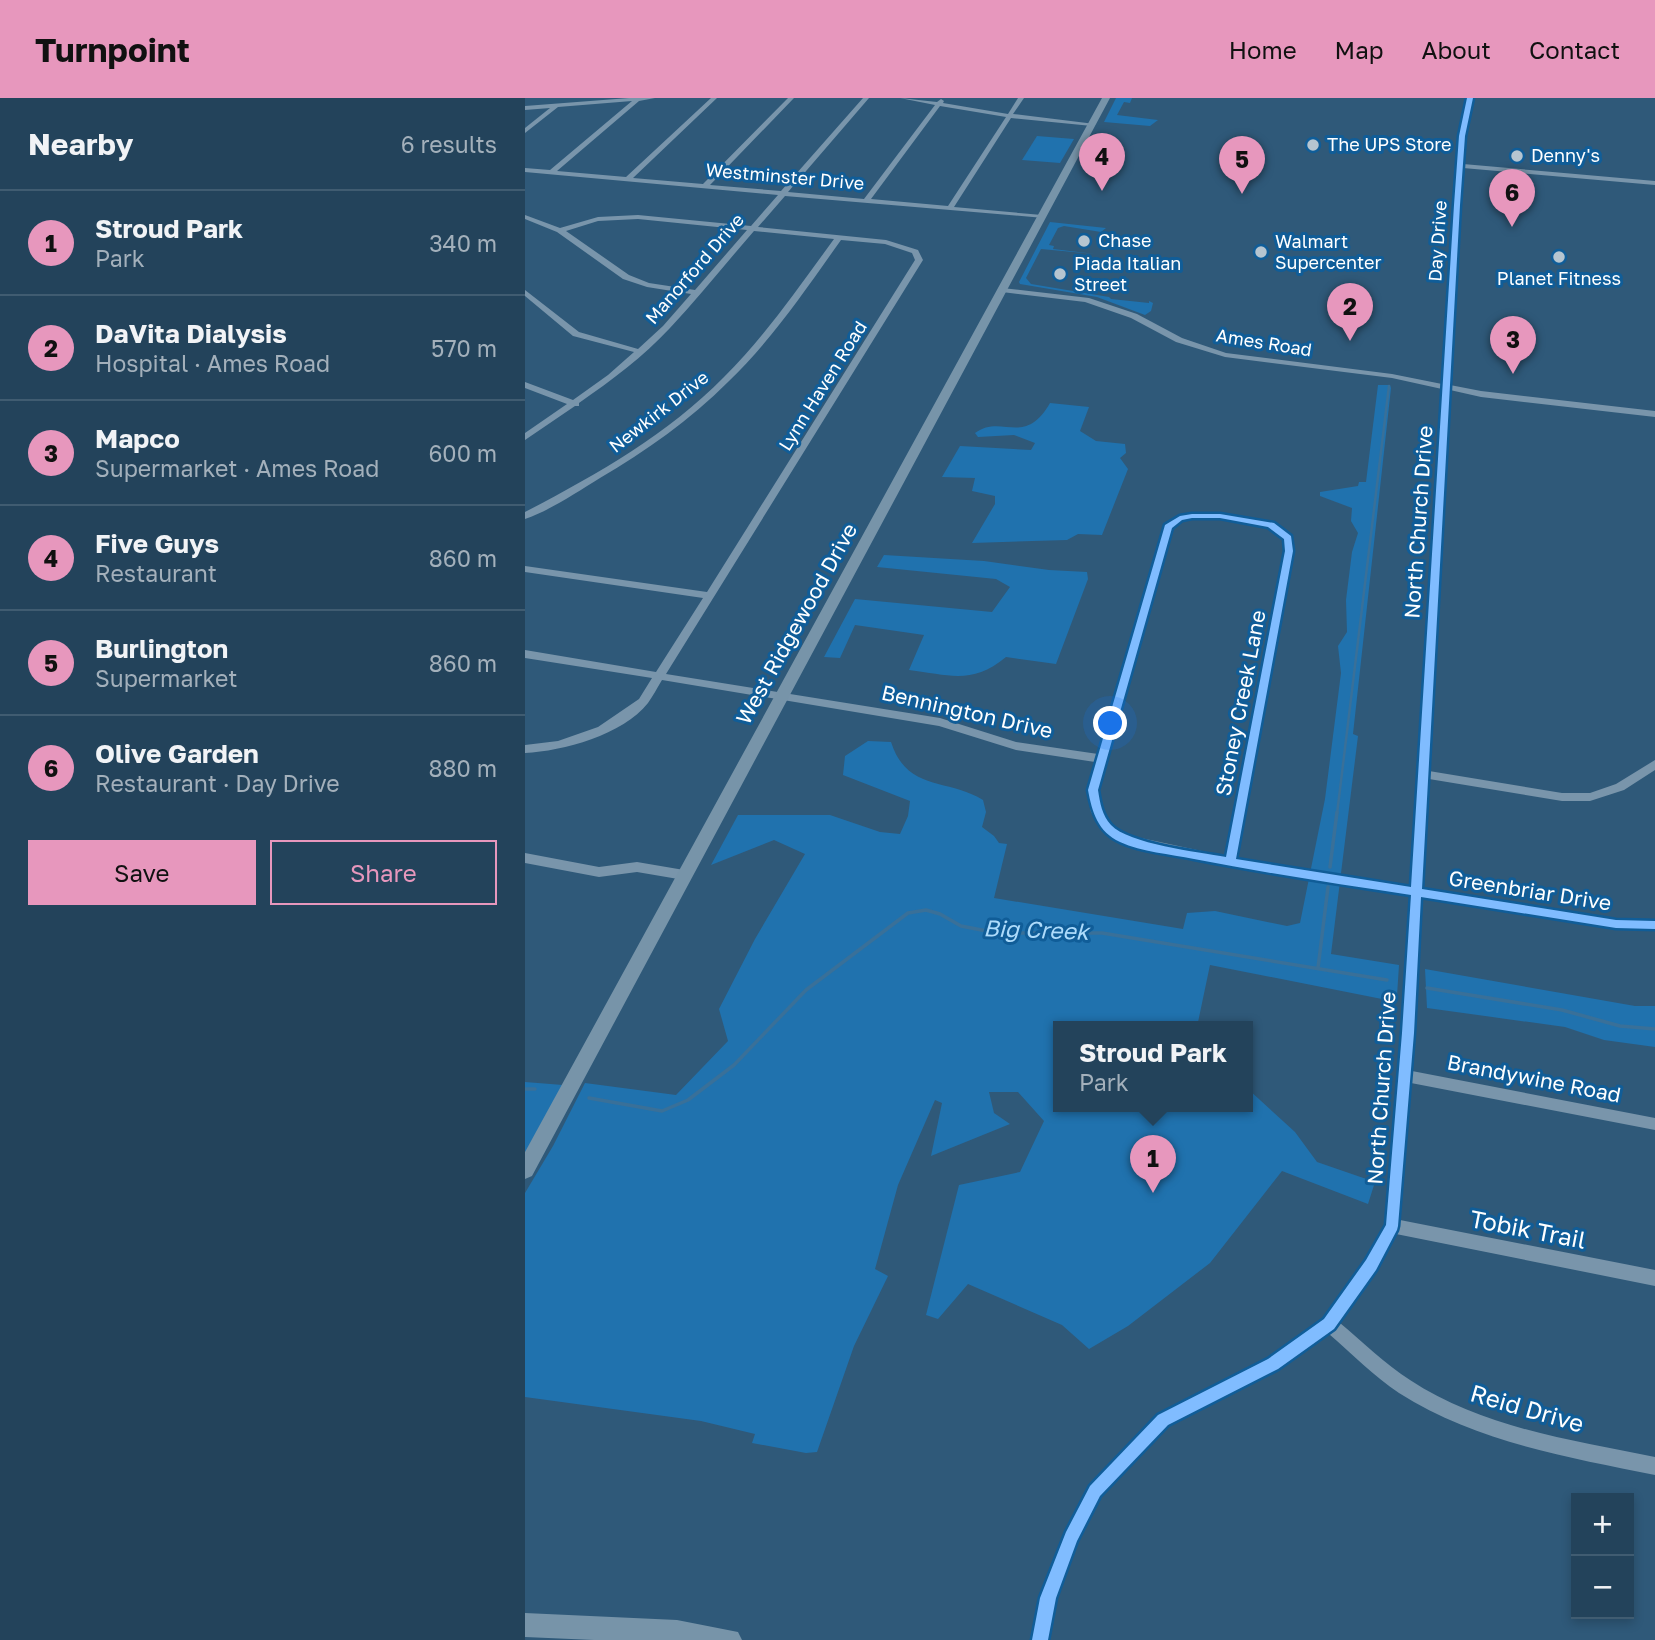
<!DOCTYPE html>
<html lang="en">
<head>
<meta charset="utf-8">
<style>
	:root { --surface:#23435b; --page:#2b4a61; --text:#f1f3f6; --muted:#a3b0bb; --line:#405c71; --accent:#e797bd }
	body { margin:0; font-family:"Golos Text",sans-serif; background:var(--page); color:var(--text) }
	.controls { position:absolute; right:21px; bottom:21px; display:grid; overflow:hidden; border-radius:0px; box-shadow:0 4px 10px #0003 }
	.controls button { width:63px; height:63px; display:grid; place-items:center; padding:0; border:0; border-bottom:2px solid var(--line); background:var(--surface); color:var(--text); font:35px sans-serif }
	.you { position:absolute; left:586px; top:626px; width:24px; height:24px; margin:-18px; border:5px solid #fff; border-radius:50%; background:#1a73e8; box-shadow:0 0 0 10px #1a73e833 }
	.badge { display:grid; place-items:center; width:46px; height:46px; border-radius:50%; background:var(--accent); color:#111; font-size:23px; font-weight:700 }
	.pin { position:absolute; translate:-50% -58px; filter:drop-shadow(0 2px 4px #0008) }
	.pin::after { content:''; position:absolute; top:37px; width:24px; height:21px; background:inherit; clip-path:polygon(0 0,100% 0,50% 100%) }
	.popup { position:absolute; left:528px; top:923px; width:200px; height:91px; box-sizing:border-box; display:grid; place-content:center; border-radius:0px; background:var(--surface); filter:drop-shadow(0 2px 5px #0005); font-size:23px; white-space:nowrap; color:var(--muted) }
	.popup b { font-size:26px; color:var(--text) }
	.popup::after { content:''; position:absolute; left:50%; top:100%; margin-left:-14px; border:14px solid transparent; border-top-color:var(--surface) }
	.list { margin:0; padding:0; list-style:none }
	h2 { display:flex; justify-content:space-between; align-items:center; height:91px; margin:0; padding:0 28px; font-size:30px }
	h2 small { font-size:23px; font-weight:400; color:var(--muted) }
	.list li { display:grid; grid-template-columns:46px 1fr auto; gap:21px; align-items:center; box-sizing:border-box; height:105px; padding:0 28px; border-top:2px solid var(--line) }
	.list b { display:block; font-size:26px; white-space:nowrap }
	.list p { margin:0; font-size:23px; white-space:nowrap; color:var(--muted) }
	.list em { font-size:23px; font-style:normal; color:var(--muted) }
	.actions { display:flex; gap:14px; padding:21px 28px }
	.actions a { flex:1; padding:16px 0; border:2px solid var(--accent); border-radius:0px; text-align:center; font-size:24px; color:var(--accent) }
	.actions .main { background:var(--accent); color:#111 }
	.map { position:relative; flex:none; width:1130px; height:1542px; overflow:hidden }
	header { display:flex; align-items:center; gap:42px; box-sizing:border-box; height:98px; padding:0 35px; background:var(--accent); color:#111 }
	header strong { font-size:33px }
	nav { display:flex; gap:38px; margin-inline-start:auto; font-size:24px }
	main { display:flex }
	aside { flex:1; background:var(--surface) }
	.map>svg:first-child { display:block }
	.green { fill:#2072ae }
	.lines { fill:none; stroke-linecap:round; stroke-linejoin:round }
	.stream-far1 { stroke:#397099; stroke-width:2.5 }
	.stream { stroke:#397099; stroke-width:3.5 }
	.minor { fill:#7995ab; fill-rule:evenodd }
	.major { fill:#7794a9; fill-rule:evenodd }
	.cycleway-casing { stroke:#105d98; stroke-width:5 }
	.cycleway { fill:#80bcff; fill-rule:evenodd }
	.poi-dot { fill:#b6c5d0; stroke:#105d98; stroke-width:2.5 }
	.labels { text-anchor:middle; stroke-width:6; stroke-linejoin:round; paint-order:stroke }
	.far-poi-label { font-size:18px; fill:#fff; stroke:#105d98; text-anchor:start }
	.far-street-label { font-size:18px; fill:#fff; stroke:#105d98 }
	.street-label { font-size:21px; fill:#fff; stroke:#105d98 }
	.water-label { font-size:23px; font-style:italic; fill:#addbfb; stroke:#105d98 }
	.near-street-label { font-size:24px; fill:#fff; stroke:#105d98 }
</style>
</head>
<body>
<header>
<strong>Turnpoint</strong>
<nav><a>Home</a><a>Map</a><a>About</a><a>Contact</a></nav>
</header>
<main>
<aside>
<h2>Nearby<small>6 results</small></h2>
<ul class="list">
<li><span class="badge">1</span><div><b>Stroud Park</b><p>Park</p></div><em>340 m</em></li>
<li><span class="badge">2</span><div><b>DaVita Dialysis</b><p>Hospital · Ames Road</p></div><em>570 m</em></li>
<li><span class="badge">3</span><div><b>Mapco</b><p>Supermarket · Ames Road</p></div><em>600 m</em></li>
<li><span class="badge">4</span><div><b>Five Guys</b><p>Restaurant</p></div><em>860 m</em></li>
<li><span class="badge">5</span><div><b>Burlington</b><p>Supermarket</p></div><em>860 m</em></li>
<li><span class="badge">6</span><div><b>Olive Garden</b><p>Restaurant · Day Drive</p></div><em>880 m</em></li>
</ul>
<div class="actions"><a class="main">Save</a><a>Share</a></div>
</aside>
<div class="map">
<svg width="1130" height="1542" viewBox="0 0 1130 1542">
	<rect width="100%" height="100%" fill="#2f5979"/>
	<path class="green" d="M 591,0 L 607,0 L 605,5 L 599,4 L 592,17 L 633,22 L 625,28 L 579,24 Z
		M 512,38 L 549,41 L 535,65 L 497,62 Z
		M 525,124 L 581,130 L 576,134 L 539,128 L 533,130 L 524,147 L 529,148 L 528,151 L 570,156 L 516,151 L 501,180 L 506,186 L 584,199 L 586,201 L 624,205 L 624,203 L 628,205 L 626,213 L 620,217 L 572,199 L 495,186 L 494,184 Z
		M 853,287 L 865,287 L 866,290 L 828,636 L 833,638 L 806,856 L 874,867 L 872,898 L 867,903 L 685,867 L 672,929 L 534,929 L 534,1009 L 722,1009 L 723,991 L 770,1034 L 792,1064 L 850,1084 L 843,1106 L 757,1073 L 685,1165 L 603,1228 L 564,1251 L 537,1227 L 443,1186 L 413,1221 L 401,1217 L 434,1087 L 495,1074 L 519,1023 L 493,994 L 464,994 L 469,1015 L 485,1026 L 406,1058 L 417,1005 L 410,1002 L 373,1087 L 350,1171 L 363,1178 L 329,1248 L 292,1354 L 281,1355 L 227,1345 L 230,1336 L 176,1323 L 0,1299 L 0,1095 L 28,1048 L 60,985 L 151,997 L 203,943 L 194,911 L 230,841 L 280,756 L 249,742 L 186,767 L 213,717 L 305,717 L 355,734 L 375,736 L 383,718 L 385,703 L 318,677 L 320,658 L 343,643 L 366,644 C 382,694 423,680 458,702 L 461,714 L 457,729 L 469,738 L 474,745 L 482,746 L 469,800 L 658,831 L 662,815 L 690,813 L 762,828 L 775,825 L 800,701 L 816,575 L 813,548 L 822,534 L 821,502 L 827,454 L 833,435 L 826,423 L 827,410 L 795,398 L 795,394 L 833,388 L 834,384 L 841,384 Z
		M 525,305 L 564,309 L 555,333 L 571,343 L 600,346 L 601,355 L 595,360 L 603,371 L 577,437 L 553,436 L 542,442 L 447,445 L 470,406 L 470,398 L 447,393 L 450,380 L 417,379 L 435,348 L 506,352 L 510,345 L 489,337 L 453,339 L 450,335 C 477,315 499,350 525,305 Z
		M 359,457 L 459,463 L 524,472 L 562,474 L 563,481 L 531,566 L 481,559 C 447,587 425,577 384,572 L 399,537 L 330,527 L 315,560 L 299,559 L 330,501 L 467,514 L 485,489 L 471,481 L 352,469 Z
		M 900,871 L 1110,908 L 1130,908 L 1130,949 L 1079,942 L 1040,929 L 902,910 Z
		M 0,984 L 38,987 L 0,1055 Z"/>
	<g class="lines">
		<path class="stream-far1" d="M 812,716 L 864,288"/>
		<path class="stream" d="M 805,769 L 812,714
			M 793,870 L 803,789
			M 902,890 L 1037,912 L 1095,928 L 1130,931
			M 0,991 L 10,991
			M 64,1000 L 137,1013 L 163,1002 L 209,967 L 281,892 L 383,815 L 401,812 L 415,816 L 436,828 L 472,835 L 577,835 L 862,882"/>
		<path class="minor" d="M 104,0 L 130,0 L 114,3 L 32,73 L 101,79 L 186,0 L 192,0 L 108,80 L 178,86 L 263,0 L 269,0 L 185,87 L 256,93 L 338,0 L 344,0 L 263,94 L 339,101 L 410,7 L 375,0 L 412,4 L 416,1 L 419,3 L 418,5 L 483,16 L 493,0 L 499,0 L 488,16 L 570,26 L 567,28 L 486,20 L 429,109 L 517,117 L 520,119 L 519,120 L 260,98 L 233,129 L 361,142 L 393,152 L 398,162 L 141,576 L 415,620 L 491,644 L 573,656 L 640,427 L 655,417 L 695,415 L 749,425 L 766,438 L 769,453 L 712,760 L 885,788 L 917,291 L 867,280 L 700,259 L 651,244 L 606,220 L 560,204 L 477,194 L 473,192 L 477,190 L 564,200 L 612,216 L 657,240 L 701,255 L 867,276 L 917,286 L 934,38 L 942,0 L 948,0 L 940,38 L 938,66 L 1130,83 L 1130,87 L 938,70 L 925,287 L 956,293 L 1130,313 L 1130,319 L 956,299 L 925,292 L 904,673 L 1037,695 L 1065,695 L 1091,686 L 1130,662 L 1130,672 L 1099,692 L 1065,703 L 1037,703 L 904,681 L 898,790 L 1091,821 L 1130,822 L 1130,832 L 1091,831 L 897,800 L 887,973 L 1130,1020 L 1130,1032 L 886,985 L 875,1122 L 1130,1172 L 1130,1188 L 871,1136 L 851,1172 L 815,1225 C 838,1244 860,1266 885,1282 C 958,1330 1047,1342 1130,1359 L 1130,1377 C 1042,1359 951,1344 874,1295 C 849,1278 827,1256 804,1236 L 754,1272 L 644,1328 L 576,1399 L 553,1443 L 532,1500 L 524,1542 L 506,1542 L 514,1500 L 540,1433 L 564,1387 L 632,1316 L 742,1260 L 798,1220 L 841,1162 L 860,1127 L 876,935 L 885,798 L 705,769 L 620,752 L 594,744 L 579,733 L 566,714 L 562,692 L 570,664 L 491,652 L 414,628 L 137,582 C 132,590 128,598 123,605 C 98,637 38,653 0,655 L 0,647 L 33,643 L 73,629 L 114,601 L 127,580 L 0,560 L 0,552 L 131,574 L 178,500 L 0,474 L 0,468 L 182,494 L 390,162 L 387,155 L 360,146 L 316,142 C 281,191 247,242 203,284 C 165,322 121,353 75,380 C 52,394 26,412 0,421 L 0,414 C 71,377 142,337 199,279 C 241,237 274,189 309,141 L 229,133 C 201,165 174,199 145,230 C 118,259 87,282 54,305 L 54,308 L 50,308 L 0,342 L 0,335 L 42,306 L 0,290 L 0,284 L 48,302 L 83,277 L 109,254 L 48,238 L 0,198 L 0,192 L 54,234 L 113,251 L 138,228 L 166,196 L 122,189 L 98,181 L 32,134 L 0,121 L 0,117 L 35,130 L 73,119 L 113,117 L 226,128 L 253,97 L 0,74 L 0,70 L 25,72 L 107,3 L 33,9 L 0,35 L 0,30 L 25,10 L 0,12 L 0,8 ZM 415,8 L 481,19 L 423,108 L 346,101 ZM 113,121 L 222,132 L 170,192 L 124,185 L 104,177 L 41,133 L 73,123 ZM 667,421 L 695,421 L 743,429 L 758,441 L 759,453 L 700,758 L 602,737 L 587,727 L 578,713 L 574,692 L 647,430 L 658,422 Z
			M 0,755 L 74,769 L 112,764 L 159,772 L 163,774 L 165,777 L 163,780 L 159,782 L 112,774 L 74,779 L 0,765 Z"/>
		<path class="major" d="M 577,0 L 585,0 L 7,1078 L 0,1081 L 0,1054 Z
			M 0,1515 L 152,1522 L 213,1534 L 217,1542 L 69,1542 L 0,1539 Z"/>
		<defs>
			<path id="cycleway" d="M 942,0 L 948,0 L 940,38 L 935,107 L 897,791 L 1091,822 L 1130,823 L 1130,831 L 1091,830 L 896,799 L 889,935 L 873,1128 L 872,1132 L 851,1172 L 809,1231 L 753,1271 L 643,1327 L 575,1398 L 552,1443 L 531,1500 L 523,1542 L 507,1542 L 515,1500 L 541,1434 L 565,1388 L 633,1317 L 743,1261 L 799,1221 L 841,1162 L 861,1127 L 877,935 L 886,797 C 813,786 741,775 669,761 C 645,756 617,754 595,744 C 573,734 567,714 563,692 L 640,427 L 655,418 L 667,416 L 695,416 L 749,425 L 766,438 L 768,453 L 711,761 L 886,789 L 929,107 L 934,38 ZM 667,420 L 695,420 L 743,429 L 759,441 L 760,453 L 701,759 C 673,754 604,746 586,727 C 577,717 575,705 573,692 L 647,430 L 657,422 Z"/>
		</defs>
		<use href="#cycleway" class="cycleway-casing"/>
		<use href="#cycleway" class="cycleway"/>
	</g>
	<g class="poi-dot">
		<circle cx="788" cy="47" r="7"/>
		<circle cx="992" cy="58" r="7"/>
		<circle cx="559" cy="143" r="7"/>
		<circle cx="736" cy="154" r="7"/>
		<circle cx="1034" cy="159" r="7"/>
		<circle cx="535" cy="176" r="7"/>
	</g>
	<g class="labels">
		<g class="far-poi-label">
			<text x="802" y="53">The UPS Store</text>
			<text x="1006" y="64">Denny's</text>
			<text x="573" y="149">Chase</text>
			<text x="750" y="150">Walmart<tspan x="750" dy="21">Supercenter</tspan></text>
			<text x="549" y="172">Piada Italian<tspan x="549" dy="21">Street</tspan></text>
			<text x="1034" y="187" text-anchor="middle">Planet Fitness</text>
		</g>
		<g class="far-street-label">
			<text transform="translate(260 79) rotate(5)" y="6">Westminster Drive</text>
			<text transform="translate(913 143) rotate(-86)" y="6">Day Drive</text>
			<text transform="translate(170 171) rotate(-49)" y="6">Manorford Drive</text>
			<text transform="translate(739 245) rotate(9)" y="6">Ames Road</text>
			<text transform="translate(298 288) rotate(-58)" y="6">Lynn Haven Road</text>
			<text transform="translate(134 314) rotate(-38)" y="6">Newkirk Drive</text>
		</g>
		<g class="street-label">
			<text transform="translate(894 424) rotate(-86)" y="7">North Church Drive</text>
			<text transform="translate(272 526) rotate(-61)" y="7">West Ridgewood Drive</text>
			<text transform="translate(716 605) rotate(-79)" y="7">Stoney Creek Lane</text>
			<text transform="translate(442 614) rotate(13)" y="7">Bennington Drive</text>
			<text transform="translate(1005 793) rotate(9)" y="7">Greenbriar Drive</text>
			<text transform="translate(1009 981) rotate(11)" y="7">Brandywine Road</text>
			<text transform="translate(857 990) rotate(-86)" y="7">North Church Drive</text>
		</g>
		<g class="water-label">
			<text transform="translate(511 832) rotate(2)" y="8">Big Creek</text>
		</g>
		<g class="near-street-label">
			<text transform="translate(1003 1132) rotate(11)" y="8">Tobik Trail</text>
			<text transform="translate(1002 1311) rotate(16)" y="8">Reid Drive</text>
		</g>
	</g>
</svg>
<div class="controls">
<button>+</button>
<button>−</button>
</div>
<div class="you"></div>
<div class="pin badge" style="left:628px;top:1095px">1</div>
<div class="popup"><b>Stroud Park</b>Park</div>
<div class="pin badge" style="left:825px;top:243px">2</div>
<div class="pin badge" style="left:988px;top:276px">3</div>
<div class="pin badge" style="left:577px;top:93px">4</div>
<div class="pin badge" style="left:717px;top:96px">5</div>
<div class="pin badge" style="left:987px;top:129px">6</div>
</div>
</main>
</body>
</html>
